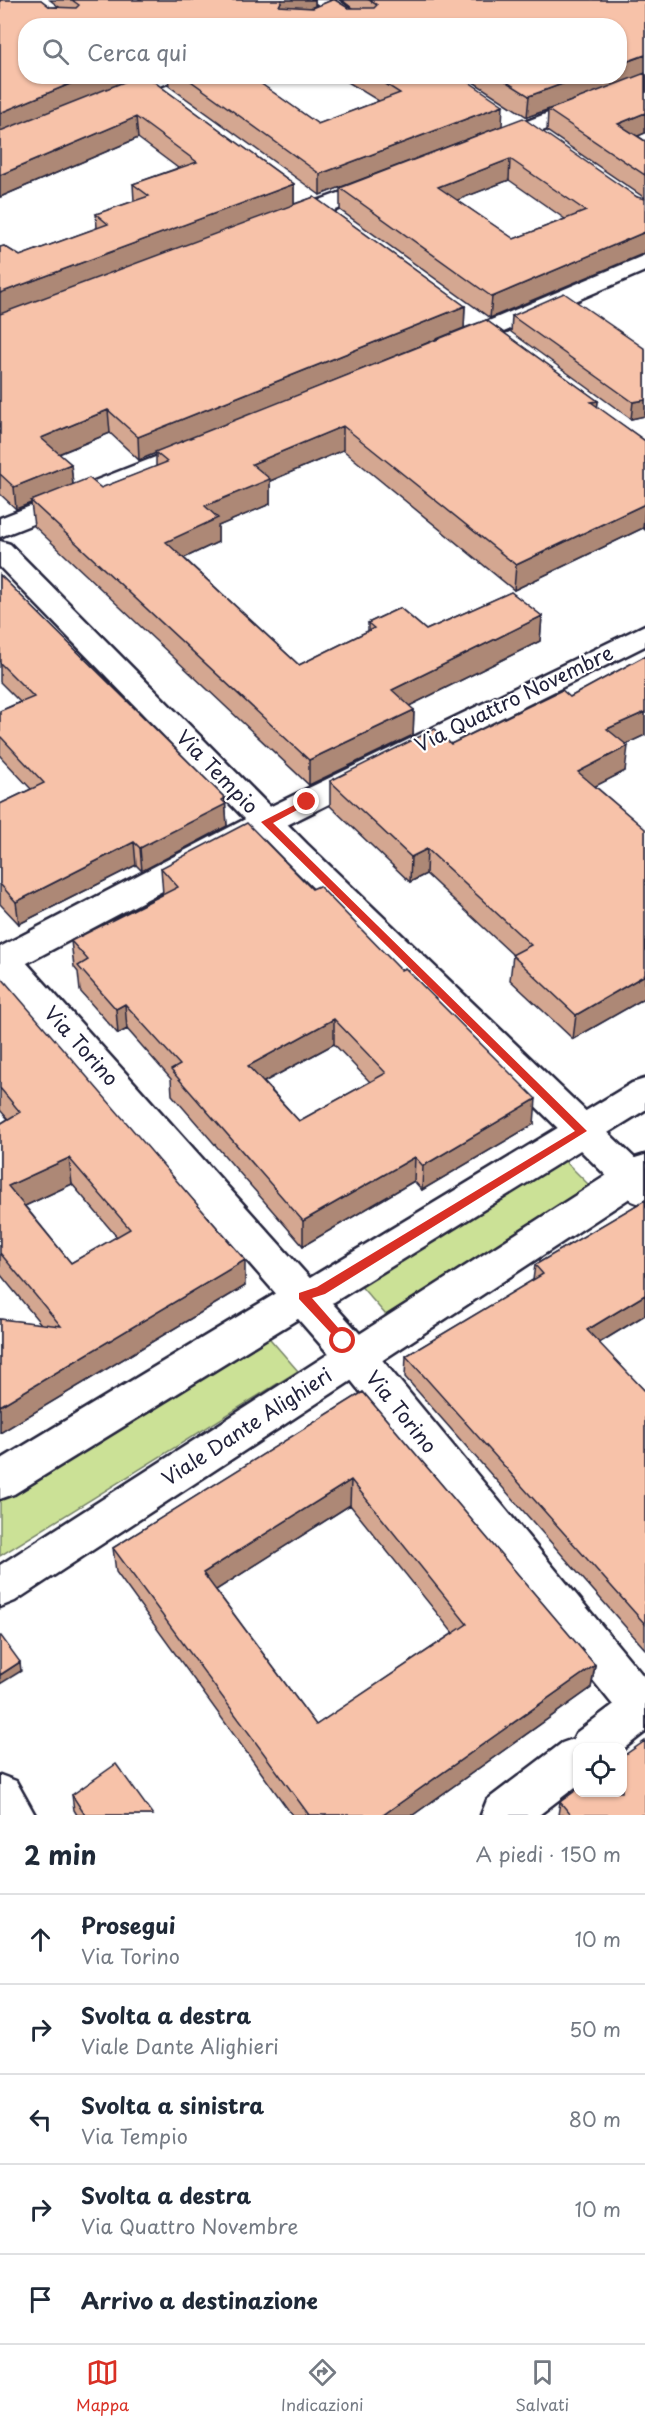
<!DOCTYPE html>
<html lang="it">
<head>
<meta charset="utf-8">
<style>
	:root { --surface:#fff; --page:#f6f6f7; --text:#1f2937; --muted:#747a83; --line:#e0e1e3; --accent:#d93025 }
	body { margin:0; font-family:"Playpen Sans",sans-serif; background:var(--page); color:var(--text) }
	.controls { position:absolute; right:18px; bottom:18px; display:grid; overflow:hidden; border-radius:12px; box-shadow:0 2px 4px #0004 }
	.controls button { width:54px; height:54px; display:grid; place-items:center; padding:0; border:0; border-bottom:2px solid var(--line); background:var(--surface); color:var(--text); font:30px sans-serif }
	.stop { position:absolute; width:18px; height:18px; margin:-14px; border:4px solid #d93025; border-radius:50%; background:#fff }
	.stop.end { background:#d93025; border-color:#fff; box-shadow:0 2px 6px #0008 }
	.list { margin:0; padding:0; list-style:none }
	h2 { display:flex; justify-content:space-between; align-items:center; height:78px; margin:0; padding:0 24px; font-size:26px }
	h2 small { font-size:20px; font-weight:400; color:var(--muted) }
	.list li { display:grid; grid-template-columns:39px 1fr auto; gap:18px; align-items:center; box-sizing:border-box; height:90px; padding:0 24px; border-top:2px solid var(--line) }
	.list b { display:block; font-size:22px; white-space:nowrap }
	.list p { margin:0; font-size:20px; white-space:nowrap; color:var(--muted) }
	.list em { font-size:20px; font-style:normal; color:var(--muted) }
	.icon { flex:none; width:33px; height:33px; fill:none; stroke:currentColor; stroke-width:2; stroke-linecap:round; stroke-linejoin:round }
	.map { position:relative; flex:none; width:645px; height:1815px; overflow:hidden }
	.search { position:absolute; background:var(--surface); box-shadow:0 2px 4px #0004; left:18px; right:18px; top:18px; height:66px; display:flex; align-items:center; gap:15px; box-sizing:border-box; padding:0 21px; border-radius:24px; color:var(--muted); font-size:22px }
	.sheet { height:528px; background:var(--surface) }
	nav { display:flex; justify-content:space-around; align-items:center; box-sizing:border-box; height:84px; border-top:2px solid var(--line); background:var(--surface); font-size:16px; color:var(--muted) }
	nav a { display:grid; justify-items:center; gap:3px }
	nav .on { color:var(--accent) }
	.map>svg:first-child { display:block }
	.green { fill:#cbe196; stroke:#768268; stroke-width:1.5 }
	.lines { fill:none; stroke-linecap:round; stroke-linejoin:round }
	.street-casing { stroke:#22223b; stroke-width:5 }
	.secondary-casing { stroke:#22223b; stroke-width:5 }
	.street { fill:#fff; fill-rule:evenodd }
	.secondary { fill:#fff; fill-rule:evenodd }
	.wall { fill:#d4a791; stroke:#22223b; stroke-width:1.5; fill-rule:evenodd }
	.shaded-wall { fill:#ad8876; stroke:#22223b; stroke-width:1.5 }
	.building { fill:#f7c2a9; stroke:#22223b; stroke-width:1.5; fill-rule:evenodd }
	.route { fill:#d93025 }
	.labels { text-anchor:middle; stroke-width:4.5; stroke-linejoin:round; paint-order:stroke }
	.street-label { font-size:20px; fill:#22223b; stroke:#fff }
</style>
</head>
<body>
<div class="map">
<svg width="645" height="1815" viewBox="0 0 645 1815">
	<rect width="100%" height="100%" fill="#fff"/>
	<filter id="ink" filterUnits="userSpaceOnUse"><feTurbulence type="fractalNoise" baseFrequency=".0167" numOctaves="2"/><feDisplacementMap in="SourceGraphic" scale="12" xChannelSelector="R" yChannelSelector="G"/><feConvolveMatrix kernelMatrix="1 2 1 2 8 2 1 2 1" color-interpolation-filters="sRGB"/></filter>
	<g filter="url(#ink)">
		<path class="green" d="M 562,1158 L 592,1188 L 386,1315 L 357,1282 Z
			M 264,1332 L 298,1371 L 0,1556 L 0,1493 Z"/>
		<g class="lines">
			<defs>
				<path id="street" d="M 312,0 L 338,0 L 374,26 L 348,26 Z
					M 144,76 L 175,76 L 172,81 L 120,103 L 104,103 L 101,98 L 104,93 Z
					M 645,76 L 645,91 L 501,147 L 485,147 L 481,142 L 485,137 Z
					M 380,178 L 388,180 L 392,185 L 388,190 L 294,226 L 285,228 L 276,226 L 273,221 L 276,216 Z
					M 645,255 L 645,271 L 464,349 L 455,352 L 446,349 L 442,344 L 446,339 Z
					M 199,440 L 209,442 L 213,448 L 209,454 L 0,537 L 0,518 Z
					M 0,541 L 10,544 L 307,844 L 645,1168 L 645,1206 L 632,1201 L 285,860 L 0,567 Z
					M 4,948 L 16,951 L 369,1344 L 645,1678 L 645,1732 L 622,1750 L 622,1748 L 578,1748 L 578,1785 L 539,1815 L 481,1815 L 487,1800 L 562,1743 L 573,1739 L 576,1733 L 613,1705 L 341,1368 L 0,978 L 0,949 Z
					M 0,1775 L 16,1781 L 35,1815 L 0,1815 Z"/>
				<path id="secondary" d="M 645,625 L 645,646 L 277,830 L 12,971 L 0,974 L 0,947 L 255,814 Z
					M 645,1079 L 645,1110 L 334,1302 L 314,1309 L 14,1494 L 0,1499 L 0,1460 L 290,1285 L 310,1278 L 632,1083 Z
					M 645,1155 L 645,1188 L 15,1601 L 0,1607 L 0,1565 L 632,1159 Z"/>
			</defs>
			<use href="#street" class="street-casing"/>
			<use href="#secondary" class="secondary-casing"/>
			<use href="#street" class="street"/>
			<use href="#secondary" class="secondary"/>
		</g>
		<path class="wall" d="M 0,0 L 41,0 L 50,7 L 59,7 L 50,0 L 315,0 L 315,6 L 312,8 L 313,8 L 332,0 L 335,0 L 348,8 L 352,8 L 342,0 L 645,0 L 645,133 L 638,136 L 645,141 L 645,198 L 547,131 L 548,110 L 527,117 L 464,76 L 620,76 L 620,26 L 26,26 L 26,76 L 127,76 L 127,81 L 139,76 L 146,76 L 294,184 L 294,204 L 314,197 L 465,306 L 464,328 L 486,320 L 598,401 L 597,407 L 645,441 L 645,530 L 643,528 L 514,590 L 343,450 L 270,481 L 270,504 L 218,526 L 218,542 L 184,558 L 299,665 L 368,631 L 368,623 L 400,608 L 426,630 L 511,592 L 542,616 L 540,641 L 409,706 L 414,710 L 413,735 L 309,785 L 34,526 L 31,503 L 16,509 L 0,494 L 0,247 L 4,246 L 20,256 L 97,228 L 96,214 L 134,201 L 133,184 L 178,168 L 138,138 L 0,197 ZM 110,433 L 139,460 L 156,453 L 156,467 L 101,488 L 89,478 L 73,485 L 71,464 L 59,454 Z
			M 168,76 L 278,76 L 261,84 L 318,124 L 379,101 L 338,76 L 460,76 L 502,126 L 637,197 L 490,318 L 340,210 L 340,188 L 431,153 L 320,195 L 169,86 ZM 509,180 L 565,219 L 514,239 L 457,200 Z
			M 512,316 L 645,349 L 645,416 L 631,419 L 511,332 Z
			M 0,575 L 225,798 L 227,826 L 142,871 L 136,865 L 19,924 L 0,904 L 0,804 L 31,789 L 0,756 L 0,711 L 20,702 L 0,682 Z
			M 645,656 L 645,735 L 625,744 L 625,771 L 595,786 L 645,829 L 645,998 L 573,1039 L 510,980 L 513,955 L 426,874 L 410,882 L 330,806 L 330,781 L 451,744 L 570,697 Z
			M 161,868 L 534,1124 L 422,1190 L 414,1181 L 303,1246 L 172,1095 L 171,1079 L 127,1029 L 118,1034 L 80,991 L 78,972 L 74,967 L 71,941 L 163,894 ZM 334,1044 L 370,1082 L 299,1121 L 264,1082 Z
			M 0,976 L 245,1286 L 0,1433 L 0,1319 L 41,1324 L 0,1274 L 0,1124 L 8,1119 L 0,1110 ZM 72,1184 L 117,1237 L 71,1263 L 25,1206 Z
			M 645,1200 L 645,1315 L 599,1343 L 645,1391 L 645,1649 L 405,1377 L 406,1356 L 533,1280 L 535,1265 Z
			M 363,1392 L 595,1665 L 591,1688 L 413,1815 L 292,1815 L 116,1572 L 113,1548 ZM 350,1505 L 453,1633 L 316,1725 L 216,1590 Z
			M 72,1795 L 153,1815 L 77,1815 L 74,1810 Z
			M 560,1802 L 645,1815 L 558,1815 Z"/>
		<path class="shaded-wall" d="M 282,0 L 315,0 L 315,6 L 283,19 L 279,6 Z
			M 645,55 L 645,75 L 527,117 L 529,96 L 584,76 L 620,76 L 620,64 Z
			M 89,76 L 127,76 L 127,82 L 0,135 L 0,113 Z
			M 242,76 L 278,76 L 242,92 Z
			M 503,105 L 502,126 L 320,195 L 320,174 Z
			M 645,113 L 645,133 L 616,145 L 618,124 Z
			M 136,117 L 138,138 L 0,197 L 0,175 Z
			M 510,159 L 509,180 L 437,208 L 438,187 Z
			M 294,184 L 294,205 L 0,316 L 0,293 Z
			M 645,232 L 645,253 L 490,318 L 492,297 Z
			M 465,306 L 464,328 L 139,460 L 138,437 Z
			M 645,400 L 645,416 L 631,419 L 633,402 Z
			M 598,401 L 596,425 L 591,402 Z
			M 108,410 L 110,433 L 43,460 L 41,438 Z
			M 343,426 L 343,450 L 270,481 L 270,504 L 218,526 L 218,542 L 167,566 L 166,542 L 252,464 Z
			M 71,464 L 73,486 L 31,501 L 31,503 L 16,509 L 14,487 Z
			M 645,504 L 643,528 L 514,590 L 516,565 Z
			M 542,616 L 540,641 L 391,715 L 392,690 Z
			M 414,710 L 413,735 L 309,785 L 309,760 Z
			M 645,712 L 645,735 L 605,754 L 607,729 Z
			M 628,746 L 625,771 L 576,796 L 578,772 Z
			M 225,798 L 227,826 L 142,871 L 140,848 Z
			M 134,842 L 136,865 L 19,924 L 16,902 Z
			M 427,849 L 426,874 L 410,882 L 411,857 Z
			M 645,975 L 645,998 L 573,1039 L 576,1015 Z
			M 125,1004 L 127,1029 L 118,1034 L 116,1009 Z
			M 334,1019 L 334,1044 L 249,1090 L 248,1066 Z
			M 536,1099 L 534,1124 L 422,1190 L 423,1166 Z
			M 415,1157 L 414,1181 L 303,1246 L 303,1221 Z
			M 69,1158 L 72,1184 L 12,1212 L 8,1186 Z
			M 245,1260 L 245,1286 L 0,1433 L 0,1406 Z
			M 645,1295 L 645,1315 L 584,1352 L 587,1330 Z
			M 351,1480 L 350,1505 L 205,1597 L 203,1573 Z
			M 20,1662 L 21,1671 L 0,1684 L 0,1675 Z
			M 595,1665 L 591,1688 L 413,1815 L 383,1815 Z"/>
		<path class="building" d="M 0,0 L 41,0 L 50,7 L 76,8 L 79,5 L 72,0 L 282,0 L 279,6 L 313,8 L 332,0 L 335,0 L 348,8 L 374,8 L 377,5 L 369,0 L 645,0 L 645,55 L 620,64 L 620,26 L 26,26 L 26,76 L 89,76 L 0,113 Z
			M 645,73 L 645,113 L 618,124 L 645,141 L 645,175 L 548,110 Z
			M 139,76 L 146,76 L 294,184 L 0,293 L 0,247 L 4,246 L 20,256 L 108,224 L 96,214 L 149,196 L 133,184 L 197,162 L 136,117 L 0,175 L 0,131 Z
			M 184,76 L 250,76 L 318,124 L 400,93 L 373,76 L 460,76 L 503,105 L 320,174 Z
			M 497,76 L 584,76 L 529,96 Z
			M 523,118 L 637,197 L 645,199 L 645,232 L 492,297 L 340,188 ZM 510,159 L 586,211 L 514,239 L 438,187 Z
			M 314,197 L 465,306 L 138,437 L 108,410 L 41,438 L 71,464 L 14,487 L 0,474 L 0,314 Z
			M 564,293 L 645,349 L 645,400 L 633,402 L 512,316 Z
			M 486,320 L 598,401 L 591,402 L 645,441 L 645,504 L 516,565 L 343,426 L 252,464 L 270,479 L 205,506 L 218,518 L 166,542 L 299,665 L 374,628 L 368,623 L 400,608 L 426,630 L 511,592 L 542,616 L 392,690 L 414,710 L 309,760 L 31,501 L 89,478 L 101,488 L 167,462 L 155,452 Z
			M 0,575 L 225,798 L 222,800 L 226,804 L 140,848 L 134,842 L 16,902 L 0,884 L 0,804 L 44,783 L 0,736 L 0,711 L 34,697 L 0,663 Z
			M 645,656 L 645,712 L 607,729 L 628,746 L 578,772 L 645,829 L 645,975 L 576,1015 L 512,955 L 531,945 L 427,849 L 411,857 L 330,781 L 435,729 L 451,744 L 562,690 L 570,697 Z
			M 247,823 L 312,889 L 319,886 L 401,970 L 405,968 L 536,1099 L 423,1166 L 415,1157 L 303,1221 L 171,1070 L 180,1065 L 125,1004 L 116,1009 L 78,966 L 88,960 L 71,941 L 178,887 L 161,868 ZM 334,1019 L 386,1073 L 299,1121 L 248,1066 Z
			M 0,976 L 245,1260 L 0,1406 L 0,1319 L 61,1326 L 0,1253 L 0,1124 L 20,1112 L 0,1088 ZM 69,1158 L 130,1229 L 71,1263 L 8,1186 Z
			M 645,1200 L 645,1295 L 587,1330 L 645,1391 L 645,1624 L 406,1356 L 543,1274 L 535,1265 Z
			M 363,1392 L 595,1665 L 383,1815 L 309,1815 L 113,1548 ZM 351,1480 L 467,1624 L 316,1725 L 203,1573 Z
			M 0,1636 L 1,1636 L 20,1662 L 0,1675 Z
			M 645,1741 L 645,1815 L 571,1815 L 560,1802 L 578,1789 L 578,1792 L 622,1792 L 622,1757 Z
			M 116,1764 L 153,1815 L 85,1815 L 72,1795 Z"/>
	</g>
	<path class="route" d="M 304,800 L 312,802 L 273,823 L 587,1131 L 325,1294 L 312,1298 L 347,1338 L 348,1341 L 343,1346 L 299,1299 L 299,1293 L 317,1287 L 575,1131 L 261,822 Z"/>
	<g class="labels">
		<g class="street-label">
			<text transform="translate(514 699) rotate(-26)" y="7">Via Quattro Novembre</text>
			<text transform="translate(217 772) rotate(46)" y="7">Via Tempio</text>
			<text transform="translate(81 1046) rotate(48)" y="7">Via Torino</text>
			<text transform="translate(401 1412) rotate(51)" y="7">Via Torino</text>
			<text transform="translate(247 1427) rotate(-33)" y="7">Viale Dante Alighieri</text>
		</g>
	</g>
</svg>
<div class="controls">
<button><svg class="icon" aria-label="locate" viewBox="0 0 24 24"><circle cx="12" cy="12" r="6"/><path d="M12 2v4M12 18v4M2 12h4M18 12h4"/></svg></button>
</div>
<div class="stop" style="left:343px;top:1341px"></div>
<div class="stop end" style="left:307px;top:802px"></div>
<div class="search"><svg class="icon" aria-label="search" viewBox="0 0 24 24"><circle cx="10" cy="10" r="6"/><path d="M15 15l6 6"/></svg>Cerca qui</div>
</div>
<section class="sheet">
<h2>2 min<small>A piedi · 150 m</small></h2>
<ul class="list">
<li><svg class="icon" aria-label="ahead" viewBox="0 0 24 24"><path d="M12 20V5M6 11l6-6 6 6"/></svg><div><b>Prosegui</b><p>Via Torino</p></div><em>10 m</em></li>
<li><svg class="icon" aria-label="right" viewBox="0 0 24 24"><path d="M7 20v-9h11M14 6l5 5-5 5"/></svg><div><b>Svolta a destra</b><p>Viale Dante Alighieri</p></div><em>50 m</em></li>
<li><svg class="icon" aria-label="left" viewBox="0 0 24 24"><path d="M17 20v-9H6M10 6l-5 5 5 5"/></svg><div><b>Svolta a sinistra</b><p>Via Tempio</p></div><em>80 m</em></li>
<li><svg class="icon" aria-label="right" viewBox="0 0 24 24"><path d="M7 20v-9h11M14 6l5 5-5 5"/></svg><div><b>Svolta a destra</b><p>Via Quattro Novembre</p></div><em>10 m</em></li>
<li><svg class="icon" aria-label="arrive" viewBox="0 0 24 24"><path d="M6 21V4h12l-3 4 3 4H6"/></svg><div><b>Arrivo a destinazione</b></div></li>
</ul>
</section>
<nav>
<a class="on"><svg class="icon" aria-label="map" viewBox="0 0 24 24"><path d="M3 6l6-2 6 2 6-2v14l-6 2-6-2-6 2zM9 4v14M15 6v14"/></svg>Mappa</a>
<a><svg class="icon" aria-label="directions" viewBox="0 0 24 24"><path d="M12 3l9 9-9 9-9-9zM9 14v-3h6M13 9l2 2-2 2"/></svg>Indicazioni</a>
<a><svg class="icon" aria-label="saved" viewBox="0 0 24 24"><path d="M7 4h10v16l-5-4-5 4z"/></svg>Salvati</a>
</nav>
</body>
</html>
